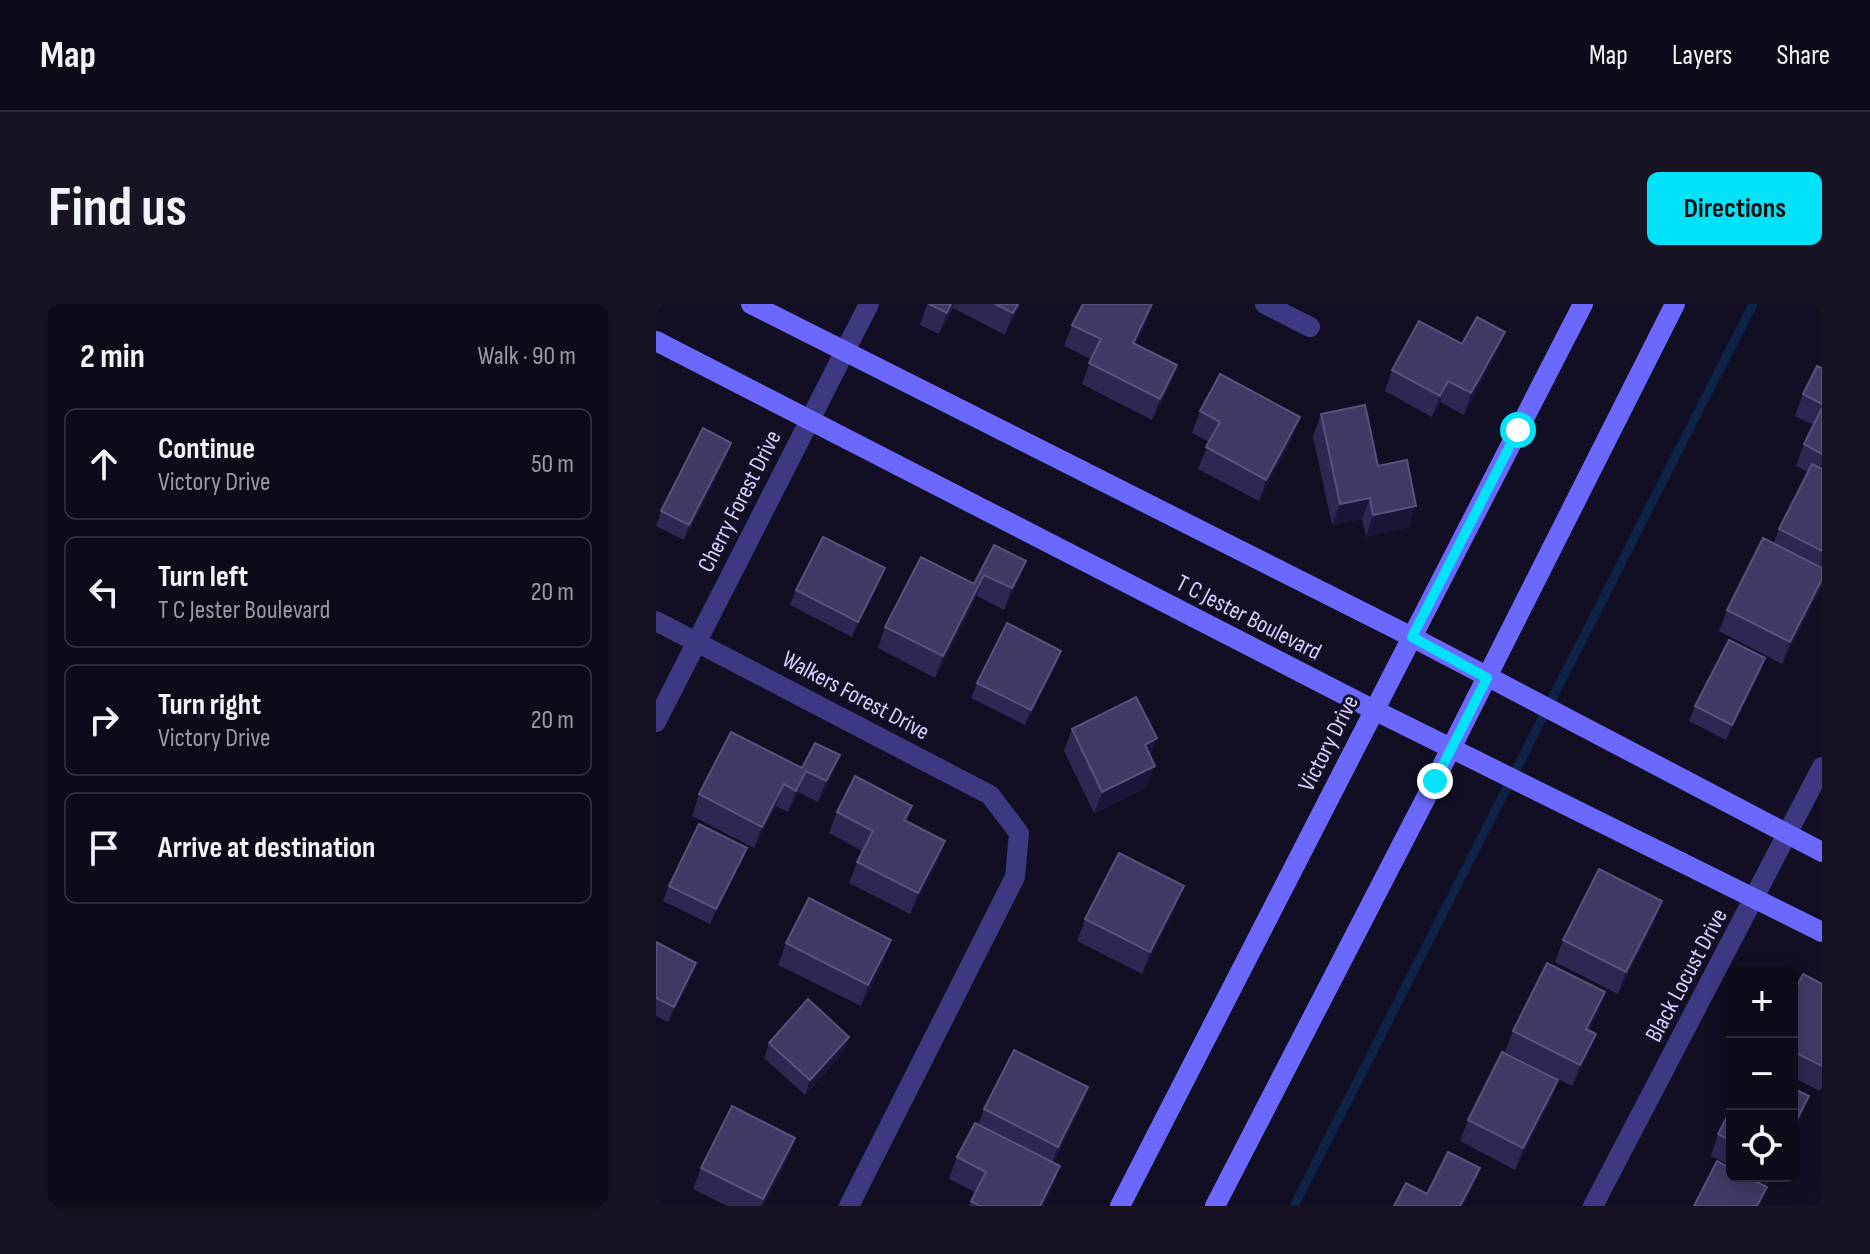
<!DOCTYPE html>
<html lang="en">
<head>
<meta charset="utf-8">
<style>
	:root { --surface:#0e0a1a; --page:#171323; --text:#f1f3f6; --muted:#9b9aa2; --line:#2e2b39; --accent:#02e3f9 }
	body { margin:0; font-family:"Sofia Sans Condensed",sans-serif; background:var(--page); color:var(--text) }
	.controls { position:absolute; right:24px; bottom:24px; display:grid; overflow:hidden; border-radius:12px; box-shadow:0 4px 20px #0003 }
	.controls button { width:72px; height:72px; display:grid; place-items:center; padding:0; border:0; border-bottom:2px solid var(--line); background:var(--surface); color:var(--text); font:40px sans-serif }
	.stop { position:absolute; width:24px; height:24px; margin:-18px; border:6px solid #02e3f9; border-radius:50%; background:#fff }
	.stop.end { background:#02e3f9; border-color:#fff; box-shadow:0 2px 8px #0008 }
	.list { margin:0; padding:0; list-style:none }
	h2 { display:flex; justify-content:space-between; align-items:center; height:104px; margin:0; padding:0 32px; font-size:34px }
	h2 small { font-size:26px; font-weight:400; color:var(--muted) }
	.list li { display:grid; grid-template-columns:52px 1fr auto; gap:24px; align-items:center; box-sizing:border-box; height:112px; margin:0 16px 16px; padding:0 16px; border:2px solid var(--line); border-radius:12px }
	.list b { display:block; font-size:30px; white-space:nowrap }
	.list p { margin:0; font-size:26px; white-space:nowrap; color:var(--muted) }
	.list em { font-size:26px; font-style:normal; color:var(--muted) }
	.icon { flex:none; width:44px; height:44px; fill:none; stroke:currentColor; stroke-width:2; stroke-linecap:round; stroke-linejoin:round }
	.map { position:relative; flex:none; width:1166px; height:902px; overflow:hidden; border-radius:12px }
	header { display:flex; align-items:center; gap:48px; box-sizing:border-box; height:112px; padding:0 40px; background:var(--surface); border-bottom:2px solid var(--line) }
	header strong { font-size:38px }
	nav { display:flex; gap:44px; margin-inline-start:auto; font-size:28px }
	.intro { display:flex; align-items:center; justify-content:space-between; box-sizing:border-box; height:192px; padding:0 48px }
	h1 { margin:0; font-size:56px }
	.button { padding:20px 36px; border-radius:12px; background:var(--accent); color:#111; font-size:28px; font-weight:700 }
	main { display:flex; gap:48px; padding:0 48px }
	aside { flex:1; background:var(--surface); border-radius:12px; box-shadow:0 4px 20px #0003 }
	.map>svg:first-child { display:block }
	.lines { fill:none; stroke-linecap:round; stroke-linejoin:round }
	.stream { stroke:#0d2448; stroke-width:9 }
	.street { stroke:#3c3982; stroke-width:20 }
	.secondary { stroke:#6b68fe; stroke-width:20 }
	.wall { fill:#2f2751 }
	.shaded-wall { fill:#1c1537 }
	.building { fill:#403964; stroke:#58517c; stroke-width:2 }
	.route { stroke:#02e3f9; stroke-width:10 }
	.labels { text-anchor:middle; stroke-width:6; stroke-linejoin:round; paint-order:stroke }
	.street-label { font-size:24px; fill:#d5d1ff; stroke:#120e23 }
</style>
</head>
<body>
<header>
<strong>Map</strong>
<nav><a>Map</a><a>Layers</a><a>Share</a></nav>
</header>
<div class="intro"><h1>Find us</h1><a class="button">Directions</a></div>
<main>
<aside>
<h2>2 min<small>Walk · 90 m</small></h2>
<ul class="list">
<li><svg class="icon" aria-label="ahead" viewBox="0 0 24 24"><path d="M12 20V5M6 11l6-6 6 6"/></svg><div><b>Continue</b><p>Victory Drive</p></div><em>50 m</em></li>
<li><svg class="icon" aria-label="left" viewBox="0 0 24 24"><path d="M17 20v-9H6M10 6l-5 5 5 5"/></svg><div><b>Turn left</b><p>T C Jester Boulevard</p></div><em>20 m</em></li>
<li><svg class="icon" aria-label="right" viewBox="0 0 24 24"><path d="M7 20v-9h11M14 6l5 5-5 5"/></svg><div><b>Turn right</b><p>Victory Drive</p></div><em>20 m</em></li>
<li><svg class="icon" aria-label="arrive" viewBox="0 0 24 24"><path d="M6 21V4h12l-3 4 3 4H6"/></svg><div><b>Arrive at destination</b></div></li>
</ul>
</aside>
<div class="map">
<svg width="1166" height="902" viewBox="0 0 1166 902">
	<rect width="100%" height="100%" fill="#120e23"/>
	<g class="lines">
		<path class="stream" d="M 638,902 L 1097,0"/>
		<path class="street" d="M 609,0 L 654,23
			M 0,317 L 334,491 L 363,529 L 359,573 L 193,902
			M 0,418 L 213,0
			M 937,902 L 1166,463"/>
		<path class="secondary" d="M 95,0 L 756,333 L 1166,548
			M 0,37 L 718,406 L 1166,628
			M 464,902 L 927,0
			M 559,902 L 776,482 L 1019,0"/>
	</g>
	<path class="wall" d="M 271,0 L 365,0 L 349,31 L 297,4 L 283,30 L 264,21 Z
		M 490,19 L 479,40 L 513,83 L 496,116 L 426,80 L 435,55 L 408,42 L 416,21 Z
		M 806,40 L 841,49 L 808,111 L 784,98 L 776,113 L 729,87 L 736,66 Z
		M 1166,64 L 1166,278 L 1163,287 L 1126,360 L 1063,327 L 1071,306 L 1118,239 L 1123,225 L 1152,168 L 1140,162 L 1148,140 L 1158,121 L 1139,112 L 1147,90 Z
		M 544,107 L 636,134 L 603,197 L 542,165 L 553,138 L 536,129 Z
		M 665,110 L 722,162 L 753,223 L 710,233 L 706,215 L 676,221 L 657,132 Z
		M 75,139 L 70,154 L 28,236 L 0,222 L 5,207 Z
		M 338,241 L 362,278 L 348,306 L 321,292 L 279,374 L 222,344 L 229,323 L 318,280 Z
		M 223,279 L 196,333 L 134,301 L 140,286 Z
		M 405,347 L 400,362 L 369,421 L 315,394 L 321,379 Z
		M 1109,354 L 1104,369 L 1070,436 L 1033,417 L 1039,402 Z
		M 416,425 L 501,434 L 494,452 L 491,483 L 438,509 L 408,447 Z
		M 146,464 L 176,473 L 162,498 L 142,488 L 132,508 L 120,502 L 98,544 L 36,512 L 43,490 Z
		M 256,502 L 251,517 L 289,537 L 281,559 L 254,610 L 193,579 L 201,558 L 206,547 L 173,529 L 181,508 Z
		M 91,544 L 85,559 L 54,620 L 7,597 L 13,582 Z
		M 520,603 L 486,670 L 421,637 L 429,615 Z
		M 998,619 L 962,690 L 899,658 L 907,636 Z
		M 0,638 L 40,659 L 35,674 L 12,718 L 0,712 Z
		M 130,639 L 228,657 L 205,702 L 122,661 Z
		M 1166,680 L 1166,784 L 1164,787 L 1136,773 L 1136,691 Z
		M 949,688 L 941,710 L 933,726 L 940,730 L 932,751 L 916,782 L 849,748 L 857,727 Z
		M 193,733 L 188,748 L 149,791 L 108,754 L 113,739 Z
		M 902,776 L 894,798 L 859,866 L 804,837 L 812,816 Z
		M 432,783 L 424,805 L 397,859 L 396,884 L 387,902 L 313,902 L 319,888 L 293,875 L 301,853 L 322,821 L 328,805 Z
		M 1076,803 L 1076,862 L 1055,852 L 1062,830 Z
		M 139,834 L 131,855 L 107,902 L 71,902 L 37,885 L 45,864 Z
		M 1095,872 L 1115,872 L 1111,880 Z"/>
	<path class="shaded-wall" d="M 295,0 L 298,0 L 283,30 L 291,9 Z
		M 362,0 L 365,0 L 349,31 L 357,9 Z
		M 497,0 L 490,19 L 469,61 L 477,39 Z
		M 849,28 L 841,49 L 808,111 L 815,89 Z
		M 521,61 L 513,83 L 496,116 L 504,95 Z
		M 792,77 L 784,98 L 776,113 L 784,92 Z
		M 644,113 L 636,134 L 603,197 L 610,176 Z
		M 75,139 L 70,154 L 28,236 L 33,221 Z
		M 714,194 L 706,215 L 676,221 L 684,200 Z
		M 760,202 L 753,223 L 710,233 L 717,211 Z
		M 370,257 L 362,278 L 348,306 L 356,284 Z
		M 229,264 L 223,279 L 196,333 L 202,318 Z
		M 328,271 L 321,292 L 279,374 L 287,352 Z
		M 1166,275 L 1163,287 L 1126,360 L 1134,338 Z
		M 405,347 L 400,362 L 369,421 L 375,406 Z
		M 1109,354 L 1104,369 L 1070,436 L 1076,421 Z
		M 501,434 L 493,456 L 489,441 Z
		M 184,451 L 176,473 L 162,498 L 170,477 Z
		M 499,462 L 491,483 L 438,509 L 446,488 Z
		M 150,467 L 142,488 L 132,508 L 140,487 Z
		M 128,480 L 120,502 L 98,544 L 106,523 Z
		M 289,537 L 281,559 L 254,610 L 262,589 Z
		M 91,544 L 85,559 L 54,620 L 60,605 Z
		M 528,582 L 520,603 L 486,670 L 494,648 Z
		M 1006,597 L 998,619 L 962,690 L 970,668 Z
		M 235,636 L 228,657 L 205,702 L 212,681 Z
		M 40,659 L 35,674 L 12,718 L 18,703 Z
		M 949,688 L 941,710 L 922,746 L 930,725 Z
		M 940,730 L 932,751 L 916,782 L 924,761 Z
		M 193,733 L 188,748 L 149,791 L 154,776 Z
		M 902,776 L 894,798 L 859,866 L 867,844 Z
		M 432,783 L 424,805 L 394,864 L 402,843 Z
		M 1153,792 L 1145,814 L 1136,831 L 1136,825 Z
		M 139,834 L 131,855 L 107,902 L 105,902 Z
		M 404,862 L 396,884 L 387,902 L 384,902 Z
		M 824,864 L 819,879 L 807,902 L 804,902 Z"/>
	<path class="building" d="M 273,0 L 295,0 L 291,9 Z
		M 339,0 L 362,0 L 357,9 Z
		M 427,0 L 496,0 L 477,39 L 521,61 L 504,95 L 433,59 L 445,35 L 416,21 Z
		M 821,13 L 849,28 L 815,89 L 792,77 L 784,92 L 736,66 L 763,17 L 806,40 Z
		M 1161,62 L 1166,64 L 1166,100 L 1147,90 Z
		M 564,70 L 644,113 L 610,176 L 550,143 L 564,118 L 544,107 Z
		M 709,101 L 722,162 L 751,156 L 760,202 L 717,211 L 714,194 L 684,200 L 665,110 Z
		M 1166,104 L 1166,150 L 1148,140 Z
		M 47,124 L 75,139 L 33,221 L 5,207 Z
		M 1156,160 L 1166,165 L 1166,247 L 1123,225 Z
		M 167,233 L 229,264 L 202,318 L 140,286 Z
		M 1107,234 L 1166,264 L 1166,275 L 1134,338 L 1071,306 Z
		M 338,241 L 370,257 L 356,284 L 328,271 L 287,352 L 229,323 L 265,253 L 318,280 Z
		M 351,319 L 405,347 L 375,406 L 321,379 Z
		M 1073,336 L 1109,354 L 1076,421 L 1039,402 Z
		M 480,393 L 501,434 L 489,441 L 499,462 L 446,488 L 416,425 Z
		M 75,428 L 146,464 L 159,439 L 184,451 L 170,477 L 150,467 L 140,487 L 128,480 L 106,523 L 43,490 Z
		M 199,472 L 256,502 L 248,516 L 289,537 L 262,589 L 201,558 L 217,527 L 181,508 Z
		M 43,520 L 91,544 L 60,605 L 13,582 Z
		M 463,549 L 528,582 L 494,648 L 429,615 Z
		M 943,565 L 1006,597 L 970,668 L 907,636 Z
		M 153,594 L 235,636 L 212,681 L 130,639 Z
		M 0,638 L 40,659 L 18,703 L 0,694 Z
		M 891,659 L 949,688 L 930,725 L 940,730 L 924,761 L 857,727 Z
		M 1147,670 L 1166,680 L 1166,762 L 1136,747 L 1136,691 Z
		M 152,695 L 193,733 L 154,776 L 113,739 Z
		M 358,746 L 432,783 L 402,843 L 328,805 Z
		M 846,748 L 902,776 L 867,844 L 812,816 Z
		M 1136,784 L 1153,792 L 1136,825 Z
		M 76,802 L 139,834 L 107,895 L 45,864 Z
		M 1076,803 L 1076,837 L 1062,830 Z
		M 319,819 L 404,862 L 384,902 L 324,902 L 315,897 L 330,868 L 301,853 Z
		M 792,848 L 824,864 L 804,902 L 738,902 L 750,879 L 771,890 Z
		M 1061,857 L 1076,865 L 1076,872 L 1089,872 L 1111,883 L 1101,902 L 1038,902 Z"/>
	<g class="lines">
		<path class="route" d="M 779,477 L 831,374 L 756,333 L 862,126"/>
	</g>
	<g class="labels">
		<g class="street-label">
			<text transform="translate(83 197) rotate(-63)" y="8">Cherry Forest Drive</text>
			<text transform="translate(593 313) rotate(27)" y="8">T C Jester Boulevard</text>
			<text transform="translate(200 391) rotate(28)" y="8">Walkers Forest Drive</text>
			<text transform="translate(672 439) rotate(-63)" y="8">Victory Drive</text>
			<text transform="translate(1030 671) rotate(-62)" y="8">Black Locust Drive</text>
		</g>
	</g>
</svg>
<div class="controls">
<button>+</button>
<button>−</button>
<button><svg class="icon" aria-label="locate" viewBox="0 0 24 24"><circle cx="12" cy="12" r="6"/><path d="M12 2v4M12 18v4M2 12h4M18 12h4"/></svg></button>
</div>
<div class="stop" style="left:862px;top:126px"></div>
<div class="stop end" style="left:779px;top:477px"></div>
</div>
</main>
</body>
</html>
